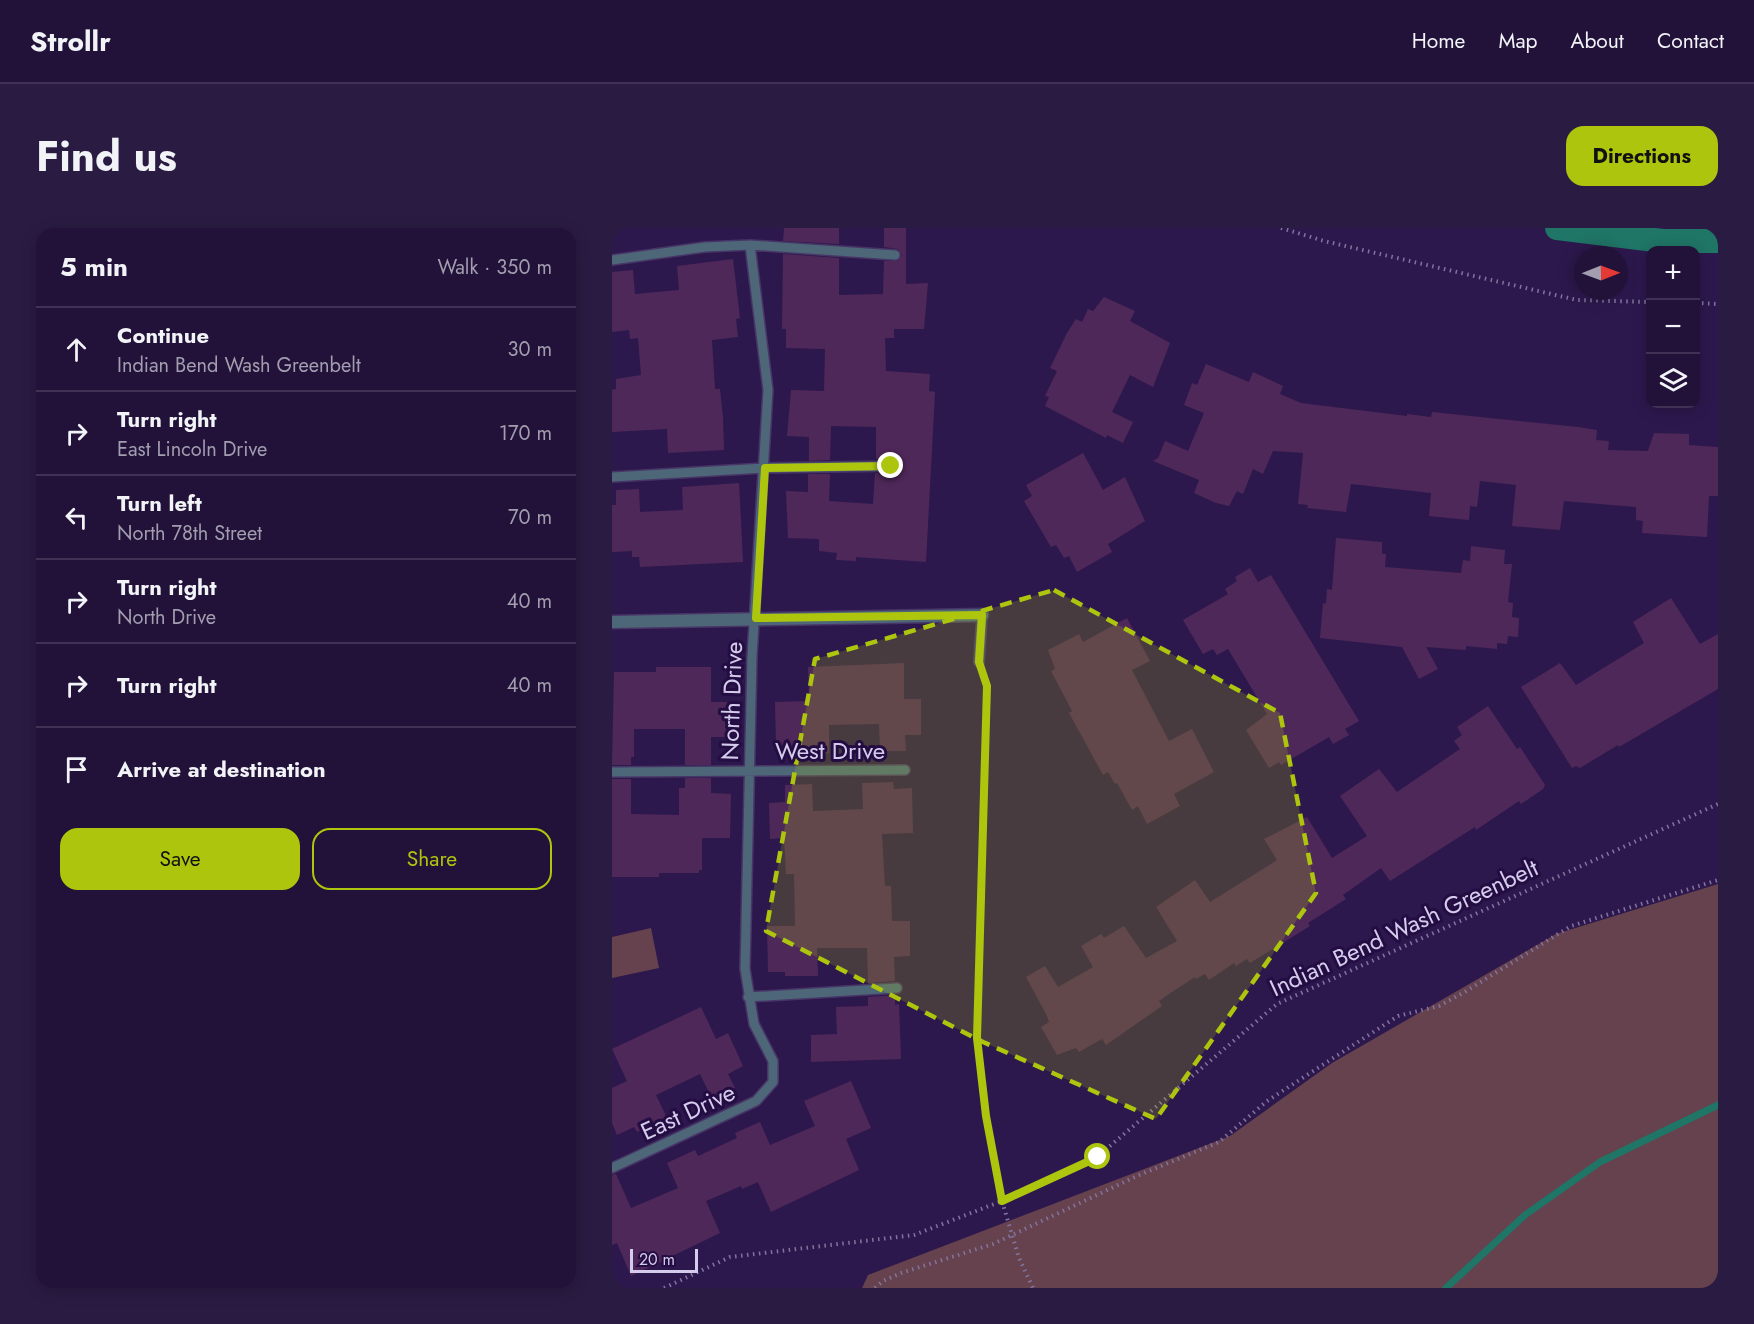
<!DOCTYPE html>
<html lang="en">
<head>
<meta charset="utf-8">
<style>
	:root { --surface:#22123a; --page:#2a1b42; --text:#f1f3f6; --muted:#a29eaf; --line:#3f3254; --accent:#adc60d }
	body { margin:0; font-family:Jost,sans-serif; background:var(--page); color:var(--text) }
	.controls { position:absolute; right:18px; top:18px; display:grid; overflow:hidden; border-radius:12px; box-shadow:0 3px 15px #0003 }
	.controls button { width:54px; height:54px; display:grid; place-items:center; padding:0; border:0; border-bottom:2px solid var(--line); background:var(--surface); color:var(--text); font:30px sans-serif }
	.compass { position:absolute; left:962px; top:18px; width:54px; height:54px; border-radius:50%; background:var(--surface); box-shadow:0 3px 15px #0003; rotate:89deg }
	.scale { position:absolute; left:18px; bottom:15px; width:68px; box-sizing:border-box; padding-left:6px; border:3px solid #d5cced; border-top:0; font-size:16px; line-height:21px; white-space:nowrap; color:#d5cced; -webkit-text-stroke:4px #240d42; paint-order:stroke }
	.stop { position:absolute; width:18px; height:18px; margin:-14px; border:4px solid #adc60d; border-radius:50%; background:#fff }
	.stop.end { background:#adc60d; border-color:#fff; box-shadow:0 2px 6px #0008 }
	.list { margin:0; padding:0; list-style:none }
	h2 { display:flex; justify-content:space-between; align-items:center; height:78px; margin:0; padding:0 24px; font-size:26px }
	h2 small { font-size:20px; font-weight:400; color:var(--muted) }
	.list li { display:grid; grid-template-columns:39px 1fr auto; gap:18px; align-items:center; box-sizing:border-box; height:84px; padding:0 24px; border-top:2px solid var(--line) }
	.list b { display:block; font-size:22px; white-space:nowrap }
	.list p { margin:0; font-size:20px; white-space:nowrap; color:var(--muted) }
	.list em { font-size:20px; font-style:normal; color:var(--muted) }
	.actions { display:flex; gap:12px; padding:18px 24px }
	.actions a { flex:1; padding:14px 0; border:2px solid var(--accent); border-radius:18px; text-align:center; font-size:21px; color:var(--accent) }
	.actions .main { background:var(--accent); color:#111 }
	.icon { flex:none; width:33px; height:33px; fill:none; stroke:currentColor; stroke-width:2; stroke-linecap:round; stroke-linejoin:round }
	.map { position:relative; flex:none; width:1106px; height:1060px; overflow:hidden; border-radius:18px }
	header { display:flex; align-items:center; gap:36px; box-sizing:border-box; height:84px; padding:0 30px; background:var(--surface); border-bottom:2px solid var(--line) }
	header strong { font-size:28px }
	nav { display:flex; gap:33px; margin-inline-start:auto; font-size:21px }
	.intro { display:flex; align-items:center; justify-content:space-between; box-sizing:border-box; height:144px; padding:0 36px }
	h1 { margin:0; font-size:42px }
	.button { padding:15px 27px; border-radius:18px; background:var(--accent); color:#111; font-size:21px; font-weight:700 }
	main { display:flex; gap:36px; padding:0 36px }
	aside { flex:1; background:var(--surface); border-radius:18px; box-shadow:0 3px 15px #0003 }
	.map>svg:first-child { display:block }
	.green { fill:#65424e }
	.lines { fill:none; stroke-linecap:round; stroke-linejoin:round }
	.stream { stroke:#1f7566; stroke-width:7 }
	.canal { stroke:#1f7566; stroke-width:24 }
	.building { fill:#4f285a }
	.service-casing { stroke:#483567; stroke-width:12 }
	.tertiary-casing { stroke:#483567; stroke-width:15 }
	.path { stroke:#83749e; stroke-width:4; stroke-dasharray:1.5 4.5; stroke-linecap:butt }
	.service { stroke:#4d6779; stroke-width:9 }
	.tertiary { stroke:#4d6779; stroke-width:12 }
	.route { stroke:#adc60d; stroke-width:8 }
	.marked { fill:#adc60d; fill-opacity:0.2; stroke:#adc60d; stroke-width:4.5; stroke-dasharray:12 8; stroke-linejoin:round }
	.labels { text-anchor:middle; stroke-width:6; stroke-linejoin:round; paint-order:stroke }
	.street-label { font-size:24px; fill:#d5cced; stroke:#240d42 }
</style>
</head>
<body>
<header>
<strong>Strollr</strong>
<nav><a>Home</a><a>Map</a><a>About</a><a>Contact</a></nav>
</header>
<div class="intro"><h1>Find us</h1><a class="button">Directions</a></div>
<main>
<aside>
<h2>5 min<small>Walk · 350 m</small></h2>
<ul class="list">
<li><svg class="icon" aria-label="ahead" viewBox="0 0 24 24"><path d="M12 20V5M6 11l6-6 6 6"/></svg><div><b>Continue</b><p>Indian Bend Wash Greenbelt</p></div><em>30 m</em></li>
<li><svg class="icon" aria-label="right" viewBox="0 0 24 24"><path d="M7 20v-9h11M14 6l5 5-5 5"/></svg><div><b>Turn right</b><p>East Lincoln Drive</p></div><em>170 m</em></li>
<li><svg class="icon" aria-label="left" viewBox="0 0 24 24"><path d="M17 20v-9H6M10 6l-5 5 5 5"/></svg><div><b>Turn left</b><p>North 78th Street</p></div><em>70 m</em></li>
<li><svg class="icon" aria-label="right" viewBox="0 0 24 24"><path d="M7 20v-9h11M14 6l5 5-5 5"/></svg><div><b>Turn right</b><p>North Drive</p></div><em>40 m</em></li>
<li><svg class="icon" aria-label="right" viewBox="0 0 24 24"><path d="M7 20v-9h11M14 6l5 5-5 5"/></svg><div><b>Turn right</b></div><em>40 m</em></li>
<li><svg class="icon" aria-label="arrive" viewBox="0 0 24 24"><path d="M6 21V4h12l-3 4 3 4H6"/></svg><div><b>Arrive at destination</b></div></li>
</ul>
<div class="actions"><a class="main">Save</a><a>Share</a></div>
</aside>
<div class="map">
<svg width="1106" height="1060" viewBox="0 0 1106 1060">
	<rect width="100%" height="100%" fill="#2d184d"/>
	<path class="green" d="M 1106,656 L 1106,1060 L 250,1060 L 256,1047 L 618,908 L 720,835 L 944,706 Z
		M 39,700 L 47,740 L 0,750 L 0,709 Z"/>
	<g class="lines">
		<path class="stream" d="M 834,1060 L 913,987 L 988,934 L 1106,877"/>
		<path class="canal" d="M 945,0 L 1051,13 L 1106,13"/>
	</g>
	<path class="building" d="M 172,0 L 227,0 L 227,16 L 171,13 Z
		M 272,0 L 294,0 L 294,56 L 316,55 L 312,101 L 282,101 L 282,110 L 273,110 L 274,143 L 318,146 L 317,163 L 323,164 L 314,334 L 244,329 L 244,333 L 224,332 L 225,325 L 207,323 L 207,311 L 176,310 L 174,263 L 196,264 L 196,246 L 218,246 L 217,273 L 261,276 L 263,245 L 282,244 L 286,237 L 282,232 L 264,231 L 264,199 L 219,198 L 218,232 L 197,233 L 197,209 L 175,208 L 179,162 L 212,163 L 213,121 L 174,120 L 174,101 L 170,101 L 171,26 L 227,30 L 227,67 L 271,66 L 272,33 L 285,33 L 290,27 L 286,21 L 272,19 Z
		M 121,31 L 128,90 L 124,91 L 126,109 L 100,112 L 103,161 L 108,161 L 111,190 L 112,222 L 56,225 L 55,201 L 0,204 L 0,162 L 4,161 L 4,151 L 29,147 L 26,110 L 18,111 L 17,102 L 0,104 L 0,44 L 21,42 L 23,66 L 67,62 L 65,38 Z
		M 492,69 L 523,83 L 518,93 L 558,115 L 541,159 L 518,147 L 500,184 L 521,194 L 511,215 L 495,207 L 494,210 L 433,178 L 437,169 L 433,168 L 445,143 L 438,140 L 455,105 L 464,91 L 470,94 L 476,81 L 481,83 Z
		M 594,136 L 637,154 L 641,144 L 671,158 L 668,166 L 689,175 L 795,188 L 795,186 L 819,189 L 820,184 L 966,199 L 985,202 L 984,212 L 997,213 L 996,222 L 1036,223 L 1042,205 L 1077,206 L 1077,217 L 1106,219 L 1106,268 L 1097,268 L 1095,309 L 1030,305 L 1031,293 L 1024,292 L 1024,279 L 952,273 L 948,302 L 900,298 L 904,257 L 868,253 L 865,279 L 858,278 L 857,292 L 817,288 L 819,265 L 739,256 L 734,284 L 695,280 L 696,277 L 686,276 L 691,225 L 661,223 L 651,246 L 641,241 L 631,266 L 625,263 L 617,278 L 604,275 L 582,265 L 587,252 L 541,233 L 546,230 L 553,213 L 576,223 L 592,185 L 572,177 L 580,155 L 585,157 Z
		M 471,225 L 491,262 L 513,249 L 533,293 L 496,316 L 500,324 L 465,344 L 457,328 L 452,330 L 444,317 L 439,319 L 412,273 L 420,268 L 414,257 Z
		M 127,255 L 131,334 L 28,339 L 27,329 L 20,329 L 20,323 L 0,324 L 0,277 L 4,277 L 4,262 L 27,261 L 28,284 L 71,282 L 70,259 Z
		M 724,310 L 770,314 L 770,326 L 774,326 L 773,339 L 849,345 L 851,332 L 858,333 L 859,318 L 893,322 L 892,336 L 900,336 L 896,374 L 901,375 L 900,389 L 907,390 L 906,409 L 896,408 L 895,416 L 885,415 L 885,421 L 854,418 L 854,422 L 814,419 L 826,441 L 807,451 L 790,419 L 708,410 L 711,375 L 714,376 L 715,361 L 720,362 Z
		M 638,340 L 646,354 L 659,347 L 747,493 L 733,501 L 737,507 L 721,516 L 717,509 L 669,537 L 667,534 L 657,540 L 634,502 L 655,486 L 616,421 L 605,427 L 601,421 L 591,426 L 571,392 L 616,366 L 613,361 L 625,353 L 623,349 Z
		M 1059,370 L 1088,416 L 1106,406 L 1106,461 L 1007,519 L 1006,517 L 968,540 L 964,538 L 960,540 L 909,459 L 948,435 L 964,457 L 1032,415 L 1021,394 Z
		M 515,390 L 538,433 L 520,442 L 557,513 L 580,501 L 602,544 L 562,566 L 568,578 L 535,596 L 526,578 L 520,582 L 505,555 L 503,556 L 496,544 L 491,547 L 457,485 L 460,483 L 439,443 L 443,441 L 436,422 L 467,406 L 471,414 Z
		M 292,435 L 292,471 L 309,471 L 309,507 L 293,507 L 294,523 L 268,523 L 267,496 L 217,497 L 217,525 L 185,526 L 185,519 L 164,520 L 163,474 L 197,473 L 196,439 Z
		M 44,439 L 99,439 L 99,474 L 115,474 L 115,509 L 99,509 L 99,537 L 73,537 L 73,501 L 22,501 L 22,529 L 19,529 L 19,537 L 0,537 L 2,444 L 44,444 Z
		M 876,478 L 905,521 L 908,519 L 933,557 L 931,561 L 909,576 L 907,573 L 864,602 L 863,599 L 778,653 L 769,640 L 731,667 L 734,671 L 696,695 L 698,698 L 638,735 L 635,731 L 624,738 L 622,735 L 597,752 L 593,746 L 584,751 L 583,749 L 554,768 L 547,773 L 550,778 L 494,817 L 490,811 L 467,824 L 464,820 L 445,827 L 429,799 L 437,794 L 434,786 L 414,749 L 433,738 L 446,759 L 481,739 L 469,718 L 489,706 L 492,710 L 512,698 L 534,730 L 565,713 L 544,679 L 583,652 L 598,674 L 665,632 L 652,611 L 695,589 L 720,630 L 755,608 L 728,568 L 767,541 L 785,564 L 848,521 L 842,513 L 850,507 L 845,499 Z
		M 73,550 L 99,550 L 99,565 L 119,566 L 118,610 L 90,610 L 90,642 L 87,642 L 87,645 L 47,645 L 47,649 L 0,649 L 0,551 L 19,551 L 19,586 L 67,587 L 67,560 L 73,560 Z
		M 281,554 L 282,561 L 300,560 L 301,605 L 270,606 L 273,658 L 279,658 L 280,693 L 298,693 L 298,728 L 282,729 L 283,753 L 256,755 L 255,720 L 205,720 L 206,748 L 173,748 L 173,744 L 156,744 L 155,698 L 183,698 L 182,646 L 174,646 L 172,610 L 158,611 L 157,575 L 173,574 L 173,557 L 200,556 L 201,583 L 251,581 L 250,555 Z
		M 283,767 L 283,777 L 287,776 L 289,831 L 199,834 L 199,807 L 225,806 L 224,779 L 256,778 L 256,769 Z
		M 89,779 L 104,811 L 116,805 L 131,838 L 116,846 L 123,860 L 100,871 L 88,846 L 44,867 L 55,890 L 25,904 L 22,899 L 5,907 L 0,895 L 0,860 L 15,853 L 0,821 Z
		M 239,853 L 259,900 L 234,911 L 247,942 L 159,984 L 146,954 L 130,961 L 129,958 L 94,973 L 108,1005 L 19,1048 L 5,1015 L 0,1017 L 0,947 L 4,946 L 19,980 L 66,960 L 55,935 L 83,922 L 86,928 L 125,910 L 123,905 L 148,894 L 158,917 L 203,898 L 192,873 Z"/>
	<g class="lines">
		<defs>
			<path id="service" d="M 0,32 L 93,19 L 138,17 L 283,27
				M 0,249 L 153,240 L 279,238
				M 367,434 L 370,387
				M 0,544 L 293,542
				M 136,769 L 285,760
				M 0,940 L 144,873 L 161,854 L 161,833 L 142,796 L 133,741 L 140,429 L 156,162 L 138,17"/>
			<path id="tertiary" d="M 0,394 L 370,387"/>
		</defs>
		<use href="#service" class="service-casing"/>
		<use href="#tertiary" class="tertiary-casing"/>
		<path class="path" d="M 669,0 L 712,13 L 965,72 L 1038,74
			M 1084,75 L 1106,76
			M 370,449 L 375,458 L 365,810 L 374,888 L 390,973 L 407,1030 L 421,1060
			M 52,1060 L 118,1029 L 302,1007 L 390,973 L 485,929 L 665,776 L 1106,576
			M 263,1060 L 271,1053 L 289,1045 L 381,1016 L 525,948 L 607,914 L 655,873 L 786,788 L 827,778 L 851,765 L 959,698 L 1106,652"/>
		<use href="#service" class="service"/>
		<use href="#tertiary" class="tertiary"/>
	</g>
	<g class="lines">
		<path class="route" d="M 279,238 L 153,240 L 144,390 L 370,387 L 367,434 L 375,458 L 365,810 L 374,888 L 390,973 L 486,929"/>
	</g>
	<path class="marked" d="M 442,362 L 668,485 L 704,665 L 544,891 L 371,814 L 154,703 L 203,431 Z"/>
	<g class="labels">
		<g class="street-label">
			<text transform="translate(120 473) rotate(-88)" y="8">North Drive</text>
			<text x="218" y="531">West Drive</text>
			<text transform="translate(792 700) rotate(-25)" y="8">Indian Bend Wash Greenbelt</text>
			<text transform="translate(76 884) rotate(-25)" y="8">East Drive</text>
		</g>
	</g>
</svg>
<div class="controls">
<button>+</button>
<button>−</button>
<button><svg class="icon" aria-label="layers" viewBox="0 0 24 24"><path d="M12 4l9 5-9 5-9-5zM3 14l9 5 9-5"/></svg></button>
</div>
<svg class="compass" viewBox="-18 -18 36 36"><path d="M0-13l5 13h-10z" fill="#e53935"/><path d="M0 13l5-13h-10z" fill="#a29eaf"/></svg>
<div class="scale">20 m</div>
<div class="stop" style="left:486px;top:929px"></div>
<div class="stop end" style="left:279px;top:238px"></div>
</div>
</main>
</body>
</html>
